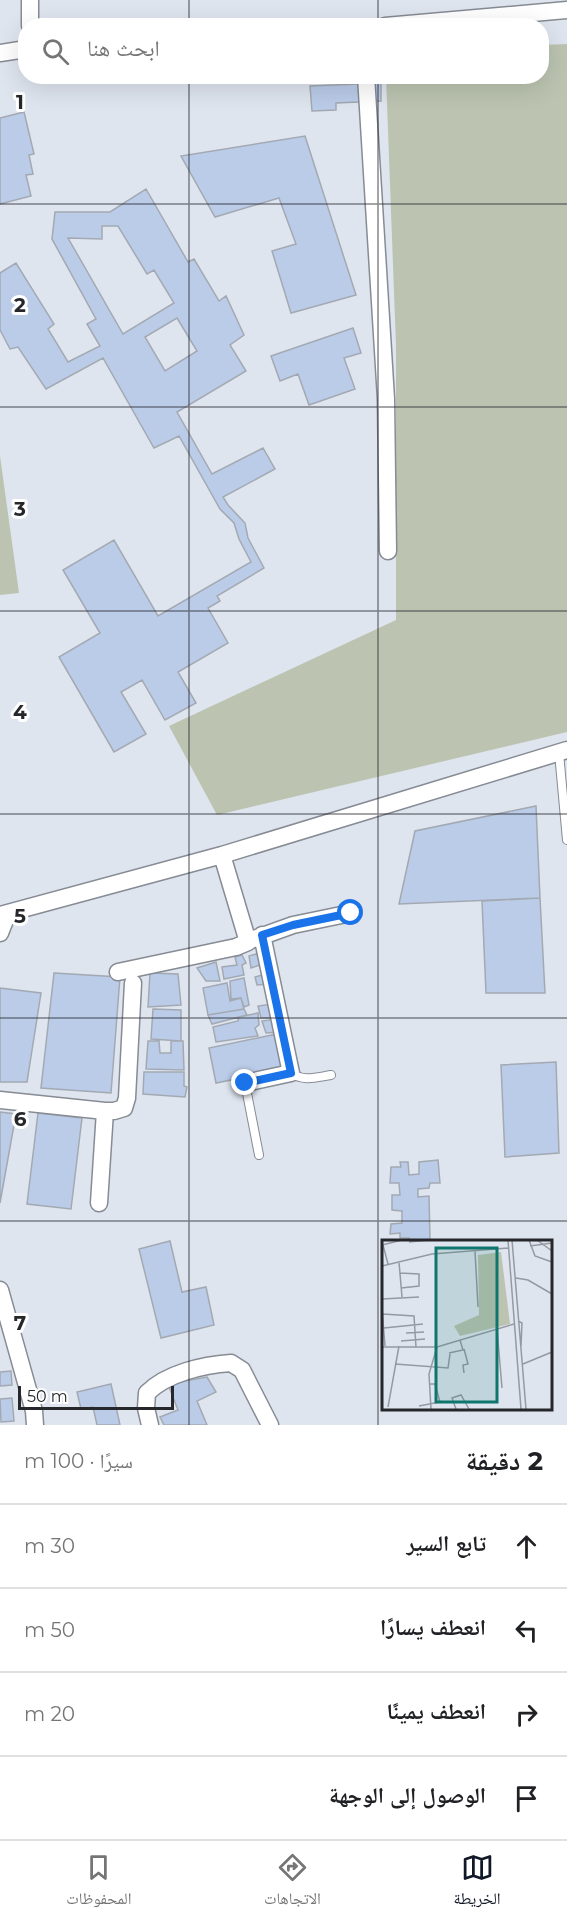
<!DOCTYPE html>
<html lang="ar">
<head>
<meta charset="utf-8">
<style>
	:root { --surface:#fff; --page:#f6f6f6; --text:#202124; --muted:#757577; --line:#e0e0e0; --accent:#111827 }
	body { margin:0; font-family:Montserrat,"Noto Naskh Arabic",sans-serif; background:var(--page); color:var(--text); direction:rtl }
	.scale { position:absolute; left:18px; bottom:15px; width:156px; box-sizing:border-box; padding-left:6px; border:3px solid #25272b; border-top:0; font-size:16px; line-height:21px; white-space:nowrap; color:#25272b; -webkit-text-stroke:4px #fff; paint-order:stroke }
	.stop { position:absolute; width:18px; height:18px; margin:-14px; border:4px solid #1a73e8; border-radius:50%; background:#fff }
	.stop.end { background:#1a73e8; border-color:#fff; box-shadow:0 2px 6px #0008 }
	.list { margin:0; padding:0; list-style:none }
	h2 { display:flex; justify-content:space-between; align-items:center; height:78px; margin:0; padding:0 24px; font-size:26px }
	h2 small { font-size:20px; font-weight:400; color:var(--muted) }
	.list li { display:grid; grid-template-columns:39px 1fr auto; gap:18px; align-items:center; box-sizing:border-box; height:84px; padding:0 24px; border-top:2px solid var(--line) }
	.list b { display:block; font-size:22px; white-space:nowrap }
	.list em { font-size:20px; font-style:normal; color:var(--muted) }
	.icon { flex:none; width:33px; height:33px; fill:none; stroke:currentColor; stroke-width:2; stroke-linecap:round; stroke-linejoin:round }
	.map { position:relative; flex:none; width:567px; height:1425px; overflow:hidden; direction:ltr }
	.search { position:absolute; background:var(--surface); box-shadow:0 6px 24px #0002; left:18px; right:18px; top:18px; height:66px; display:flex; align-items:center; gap:15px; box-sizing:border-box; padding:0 21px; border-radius:24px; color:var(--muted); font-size:22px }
	.sheet { height:414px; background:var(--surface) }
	nav { display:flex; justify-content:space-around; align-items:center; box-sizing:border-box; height:84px; border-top:2px solid var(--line); background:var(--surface); font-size:16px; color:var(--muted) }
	nav a { display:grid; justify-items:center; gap:3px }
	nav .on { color:var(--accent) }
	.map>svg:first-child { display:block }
	.park { fill:#bcc4b1 }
	.building { fill:#bbcce9; stroke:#a3a9b2; stroke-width:1.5; fill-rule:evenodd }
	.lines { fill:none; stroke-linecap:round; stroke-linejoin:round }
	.lane-casing { stroke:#868b94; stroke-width:10 }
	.street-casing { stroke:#868b94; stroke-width:19 }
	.lane { stroke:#fff; stroke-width:8 }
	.street { stroke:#fff; stroke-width:16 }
	.route { stroke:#1a73e8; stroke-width:8 }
	.grid { fill:none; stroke:#25272b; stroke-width:1.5; stroke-opacity:0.55 }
	.inset-road { fill:none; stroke:#9599a1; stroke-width:1.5 }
	.view { fill:#0f766e; fill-opacity:0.15; stroke:#0f766e; stroke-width:3 }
	.inset-edge { fill:none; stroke:#25272b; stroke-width:3 }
	.grid-label { font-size:20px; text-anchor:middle; font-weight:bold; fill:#25272b; stroke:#fff; stroke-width:6; stroke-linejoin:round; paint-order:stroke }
</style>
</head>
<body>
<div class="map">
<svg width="567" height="1425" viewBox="0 0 567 1425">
	<rect width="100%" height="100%" fill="#dfe5ef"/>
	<path class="park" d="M 567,44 L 567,732 L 217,815 L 169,726 L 396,620 L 396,346 L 386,77 L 542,76 L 542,45 Z
		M 0,456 L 19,593 L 0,595 Z"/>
	<path class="building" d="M 381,83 L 381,101 L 336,103 L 336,110 L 312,111 L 310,86 Z
		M 24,112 L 34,154 L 29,155 L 33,174 L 26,175 L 31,196 L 0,204 L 0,118 Z
		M 305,136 L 356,295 L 291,313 L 272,251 L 296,244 L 279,198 L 215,217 L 181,156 Z
		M 146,189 L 188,262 L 194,259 L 219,301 L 226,296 L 244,335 L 230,345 L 246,371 L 177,412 L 212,474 L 263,448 L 275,469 L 223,497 L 228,505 L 245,523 L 248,538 L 264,568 L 217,596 L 220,601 L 208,608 L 228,643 L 178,672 L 196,703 L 165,720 L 142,680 L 121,692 L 146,734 L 114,752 L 59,657 L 100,633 L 63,570 L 114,540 L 158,616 L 251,562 L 239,539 L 234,523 L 220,509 L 179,436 L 154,448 L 103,358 L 46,389 L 18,347 L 10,349 L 0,330 L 0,273 L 16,263 L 54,324 L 48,329 L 68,362 L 100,346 L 87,324 L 96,319 L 52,239 L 55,212 L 110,212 ZM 102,226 L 118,226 L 147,274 L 154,270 L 174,303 L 123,334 L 68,238 L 102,239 ZM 177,318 L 197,351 L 165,371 L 145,337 Z
		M 353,328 L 361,353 L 344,358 L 355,389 L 309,405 L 298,374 L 280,381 L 271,356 Z
		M 536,806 L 540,898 L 399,904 L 415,831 Z
		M 540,898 L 545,993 L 486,993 L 482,901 Z
		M 260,953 L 263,964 L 251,968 L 249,956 Z
		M 242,955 L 246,963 L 242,965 L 244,975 L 224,979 L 222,967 L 237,965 L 235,957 Z
		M 216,962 L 220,981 L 206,981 L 197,968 Z
		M 54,973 L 120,977 L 111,1093 L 41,1088 Z
		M 150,973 L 178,974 L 181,1005 L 148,1007 Z
		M 266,974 L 269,984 L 257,985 L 255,977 Z
		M 244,978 L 249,1005 L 244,1007 L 241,998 L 231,999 L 230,981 Z
		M 227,983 L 230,1001 L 241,998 L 244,1009 L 208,1015 L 203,988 Z
		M 0,988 L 41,993 L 27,1082 L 0,1082 Z
		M 272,1004 L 274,1018 L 261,1018 L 258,1006 Z
		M 153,1009 L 181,1010 L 181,1041 L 151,1039 Z
		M 244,1009 L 247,1015 L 212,1024 L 208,1015 Z
		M 258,1013 L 259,1025 L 255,1028 L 258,1036 L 216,1042 L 213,1027 L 238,1021 L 239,1017 Z
		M 277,1019 L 280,1032 L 266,1033 L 262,1021 Z
		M 277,1034 L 285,1069 L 216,1083 L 209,1048 Z
		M 148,1041 L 159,1041 L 160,1053 L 171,1053 L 171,1041 L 183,1041 L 184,1070 L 146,1069 Z
		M 556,1062 L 559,1153 L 505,1157 L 501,1065 Z
		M 144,1072 L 184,1072 L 184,1086 L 187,1087 L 185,1097 L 143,1094 Z
		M 0,1112 L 16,1114 L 0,1203 Z
		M 38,1113 L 82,1118 L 71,1209 L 27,1204 Z
		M 438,1160 L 440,1183 L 430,1183 L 429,1188 L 418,1189 L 418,1197 L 429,1196 L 430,1240 L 409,1241 L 409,1238 L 400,1238 L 400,1233 L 390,1234 L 391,1224 L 402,1223 L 402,1211 L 392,1210 L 392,1195 L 400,1195 L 399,1183 L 390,1183 L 391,1167 L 401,1167 L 400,1162 L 408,1162 L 409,1175 L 419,1174 L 419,1162 Z
		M 170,1241 L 182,1292 L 206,1287 L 214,1325 L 161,1338 L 139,1249 Z
		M 11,1371 L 12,1385 L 0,1386 L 0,1372 Z
		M 207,1377 L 216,1392 L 197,1401 L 207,1425 L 164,1425 L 160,1417 L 178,1410 L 168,1384 Z
		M 111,1384 L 120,1425 L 97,1425 L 93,1407 L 81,1409 L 77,1392 Z
		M 12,1398 L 14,1421 L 1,1422 L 0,1399 Z"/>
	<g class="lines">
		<defs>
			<path id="lane" d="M 559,753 L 567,840
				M 291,1073 C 304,1082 317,1077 331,1075
				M 245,1083 L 259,1155"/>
			<path id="street" d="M 30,0 L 30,26
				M 385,26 L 567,10
				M 0,53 L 26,49
				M 366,76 L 386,399 L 388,551
				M 0,915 L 222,855 L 567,750
				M 0,933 L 7,915
				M 254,939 L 293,925 L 351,913
				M 118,972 L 236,947 L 248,942 L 222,855
				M 245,1083 L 291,1073 L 262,935
				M 0,1100 L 105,1111 L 114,1111 L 124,1108 L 127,1098 L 133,983
				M 99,1203 L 105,1111
				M 0,1290 L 34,1411 L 35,1425
				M 150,1425 L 146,1408 L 147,1393 C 167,1373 203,1365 231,1363 L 242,1370 L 270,1425"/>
		</defs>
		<use href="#lane" class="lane-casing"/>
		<use href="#street" class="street-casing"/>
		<use href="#lane" class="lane"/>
		<use href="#street" class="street"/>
	</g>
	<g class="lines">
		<path class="route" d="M 245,1083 L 291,1073 L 262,935 L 293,925 L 351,913"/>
	</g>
	<path class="grid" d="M 189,0 L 189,26M 378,0 L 378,26M 189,76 L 189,1425M 378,76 L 378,1425M 0,204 L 567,204M 0,407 L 567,407M 0,611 L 567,611M 0,814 L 567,814M 0,1018 L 567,1018M 0,1221 L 567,1221"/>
	<g transform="translate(382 1240)">
		<rect width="170" height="170" fill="#dfe5ef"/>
		<path d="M 119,12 L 128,84 L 78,96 L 72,86 L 97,75 L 96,15 Z" fill="#bcc4b1"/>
		<path class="inset-road" d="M 126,0 L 139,169M 130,0 L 144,169M 147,0 L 153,16 L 170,22M 155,0 L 170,11M 27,2 L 47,0M 0,5 L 20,0M 1,5 L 6,24M 148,6 L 170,3M 93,11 L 96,67M 17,22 L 20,57M 0,26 L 50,14 L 126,8M 18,33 L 37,34 L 37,46 L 19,48M 134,38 L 146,40 L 170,54M 0,59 L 37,57M 0,69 L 3,106M 1,74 L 32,76 L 34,107M 136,81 L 140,83 L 139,106M 2,88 L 41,84M 115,89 L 120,148M 24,93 L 42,92M 19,101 L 43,99M 0,107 L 55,107 L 132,84M 67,113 L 81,110 L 78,100M 13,124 L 66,128 L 68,114M 141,124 L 170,112M 82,133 L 81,125 L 86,124 L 82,109M 37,166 L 58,162 L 53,144 L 47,144M 6,167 L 17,106M 49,169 L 47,134 L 55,107M 74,169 L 70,158 L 79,155 L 87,169"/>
		<path class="view" d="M 54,8 L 115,8 L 115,162 L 54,162 Z"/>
		<rect width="170" height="170" class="inset-edge"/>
	</g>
	<g class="grid-label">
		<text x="20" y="109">1</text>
		<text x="20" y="312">2</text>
		<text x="20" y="516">3</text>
		<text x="20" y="719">4</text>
		<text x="20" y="923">5</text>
		<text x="20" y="1126">6</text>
		<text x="20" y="1330">7</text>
	</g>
</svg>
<div class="scale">50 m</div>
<div class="stop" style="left:351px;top:913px"></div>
<div class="stop end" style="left:245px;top:1083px"></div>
<div class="search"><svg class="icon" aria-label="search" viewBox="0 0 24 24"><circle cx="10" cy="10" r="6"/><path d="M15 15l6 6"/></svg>ابحث هنا</div>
</div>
<section class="sheet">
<h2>2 دقيقة<small>سيرًا · 100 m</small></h2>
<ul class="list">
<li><svg class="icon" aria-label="ahead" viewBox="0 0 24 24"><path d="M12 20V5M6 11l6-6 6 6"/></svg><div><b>تابع السير</b></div><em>30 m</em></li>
<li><svg class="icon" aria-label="left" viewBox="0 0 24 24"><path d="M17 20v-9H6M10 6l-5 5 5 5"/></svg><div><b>انعطف يسارًا</b></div><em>50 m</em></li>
<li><svg class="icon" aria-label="right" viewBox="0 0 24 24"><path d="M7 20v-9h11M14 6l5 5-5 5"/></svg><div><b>انعطف يمينًا</b></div><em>20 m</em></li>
<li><svg class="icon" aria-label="arrive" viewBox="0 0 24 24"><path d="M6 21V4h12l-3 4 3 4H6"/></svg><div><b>الوصول إلى الوجهة</b></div></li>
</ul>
</section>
<nav>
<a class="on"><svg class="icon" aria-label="map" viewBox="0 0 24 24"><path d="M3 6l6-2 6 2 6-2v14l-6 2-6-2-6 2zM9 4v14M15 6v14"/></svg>الخريطة</a>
<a><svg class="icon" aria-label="directions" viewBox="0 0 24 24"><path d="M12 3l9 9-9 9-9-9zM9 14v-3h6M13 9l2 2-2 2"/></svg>الاتجاهات</a>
<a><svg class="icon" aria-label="saved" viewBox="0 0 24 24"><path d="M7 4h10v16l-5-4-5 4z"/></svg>المحفوظات</a>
</nav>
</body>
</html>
